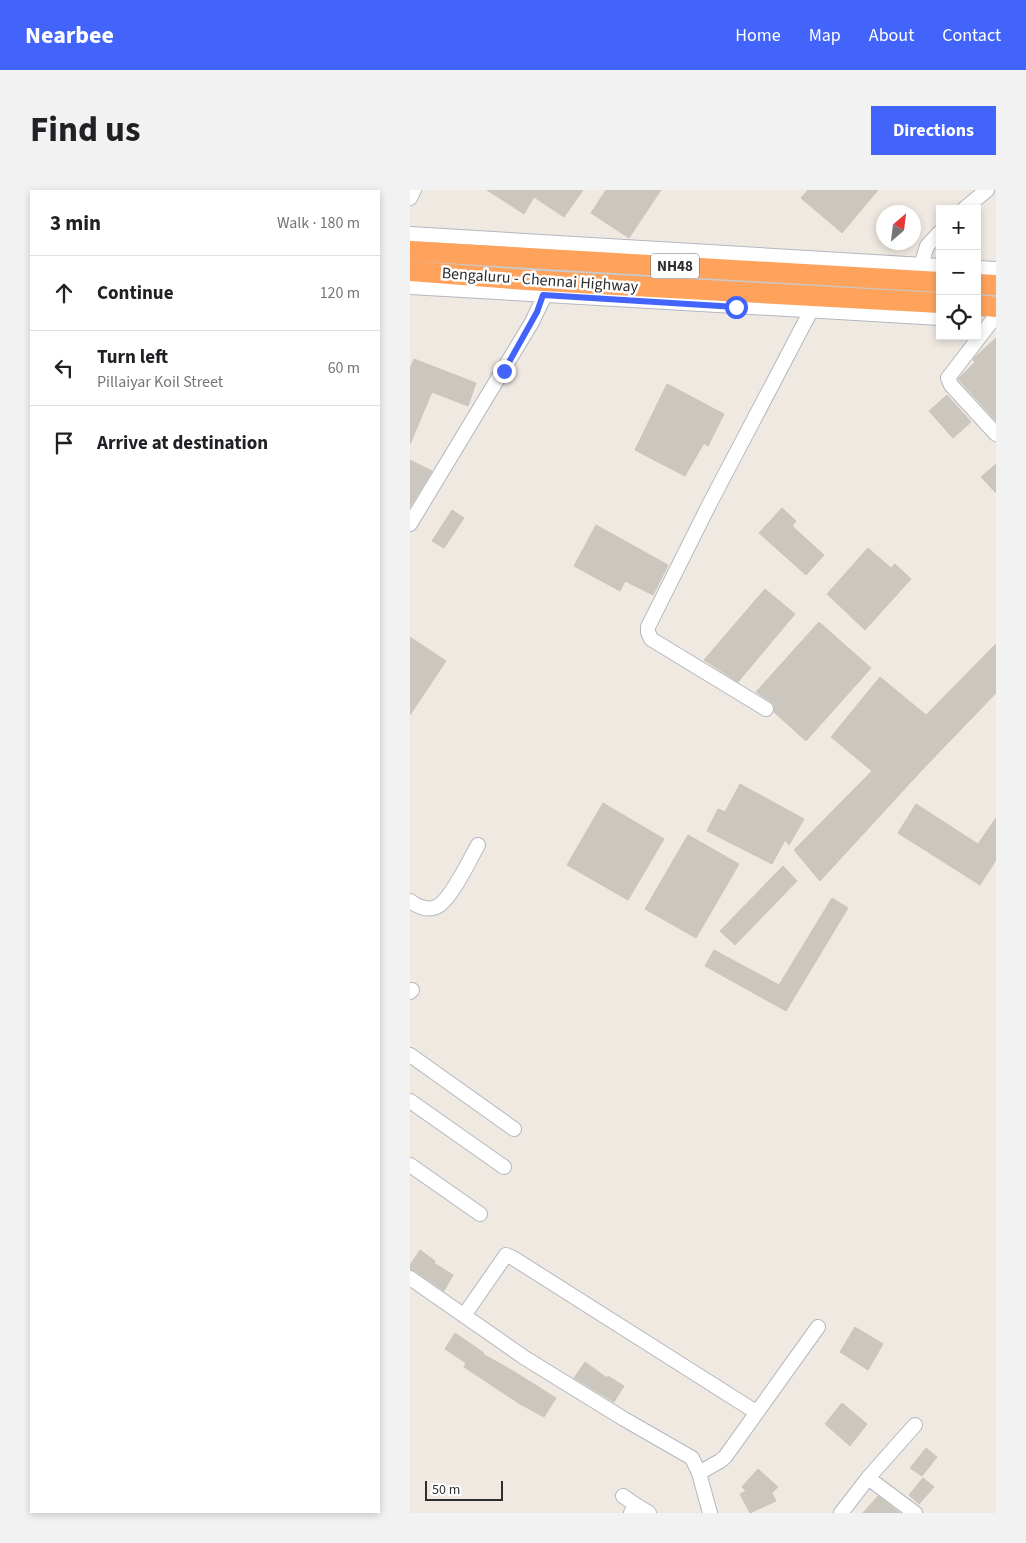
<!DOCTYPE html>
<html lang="en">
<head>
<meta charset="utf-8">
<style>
	:root { --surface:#fff; --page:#f2f2f2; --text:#202124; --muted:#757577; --line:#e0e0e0; --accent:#4264fb }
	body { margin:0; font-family:"Source Sans 3",sans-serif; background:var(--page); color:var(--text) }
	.controls { position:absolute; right:15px; top:15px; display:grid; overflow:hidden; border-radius:0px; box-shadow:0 2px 8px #0003 }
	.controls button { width:45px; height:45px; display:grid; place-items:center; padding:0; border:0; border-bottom:1px solid var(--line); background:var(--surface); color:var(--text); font:25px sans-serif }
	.compass { position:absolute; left:466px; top:15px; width:45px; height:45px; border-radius:50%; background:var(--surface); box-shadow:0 2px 8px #0003; rotate:28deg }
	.scale { position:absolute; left:15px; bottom:12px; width:78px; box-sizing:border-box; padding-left:5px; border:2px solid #2e2e2e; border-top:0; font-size:14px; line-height:18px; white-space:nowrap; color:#2e2e2e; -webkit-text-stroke:4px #fff; paint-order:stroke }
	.stop { position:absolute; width:15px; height:15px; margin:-11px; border:4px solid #4264fb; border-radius:50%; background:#fff }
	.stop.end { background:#4264fb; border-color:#fff; box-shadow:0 1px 5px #0008 }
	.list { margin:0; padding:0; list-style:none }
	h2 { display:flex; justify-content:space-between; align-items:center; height:65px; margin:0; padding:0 20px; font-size:21px }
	h2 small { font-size:16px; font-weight:400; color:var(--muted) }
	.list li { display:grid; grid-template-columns:32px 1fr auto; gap:15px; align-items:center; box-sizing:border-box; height:75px; padding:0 20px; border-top:1px solid var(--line) }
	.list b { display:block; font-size:19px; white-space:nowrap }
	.list p { margin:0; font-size:16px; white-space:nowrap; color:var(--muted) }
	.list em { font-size:16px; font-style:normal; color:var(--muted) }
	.icon { flex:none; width:28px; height:28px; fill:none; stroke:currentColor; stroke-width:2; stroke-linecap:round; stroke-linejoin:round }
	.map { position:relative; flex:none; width:586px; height:1323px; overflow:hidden; border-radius:0px }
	header { display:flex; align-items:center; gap:30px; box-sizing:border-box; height:70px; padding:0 25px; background:var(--accent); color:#fff }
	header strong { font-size:24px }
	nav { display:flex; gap:28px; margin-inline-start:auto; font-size:18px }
	.intro { display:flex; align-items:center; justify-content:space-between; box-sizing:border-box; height:120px; padding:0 30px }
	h1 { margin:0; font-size:35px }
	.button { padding:12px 22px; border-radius:0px; background:var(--accent); color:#fff; font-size:18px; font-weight:700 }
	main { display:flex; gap:30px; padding:0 30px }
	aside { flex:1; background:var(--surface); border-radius:0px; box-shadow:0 2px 8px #0003 }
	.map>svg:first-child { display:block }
	.building { fill:#cbc7bf; stroke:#cbc5ba }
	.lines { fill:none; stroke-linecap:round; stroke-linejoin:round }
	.minor-casing { stroke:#b4b7c1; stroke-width:16 }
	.highway-casing { stroke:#c9c9c9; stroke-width:22 }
	.minor { stroke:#fff; stroke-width:14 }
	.highway { stroke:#ffa35c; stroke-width:20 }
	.route { stroke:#4264fb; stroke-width:6 }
	.labels { text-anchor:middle; stroke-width:5; stroke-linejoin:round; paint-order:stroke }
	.shield { fill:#fff; stroke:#6d6d6d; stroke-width:1 }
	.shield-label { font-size:15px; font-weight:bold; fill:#2e2e2e }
	.street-label { font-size:16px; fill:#2e2e2e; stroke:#fff }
</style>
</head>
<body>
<header>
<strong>Nearbee</strong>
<nav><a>Home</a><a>Map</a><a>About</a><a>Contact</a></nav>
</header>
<div class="intro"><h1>Find us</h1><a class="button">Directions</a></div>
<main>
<aside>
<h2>3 min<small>Walk · 180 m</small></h2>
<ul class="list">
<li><svg class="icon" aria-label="ahead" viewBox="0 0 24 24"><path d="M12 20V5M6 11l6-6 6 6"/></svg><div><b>Continue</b></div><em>120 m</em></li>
<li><svg class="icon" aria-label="left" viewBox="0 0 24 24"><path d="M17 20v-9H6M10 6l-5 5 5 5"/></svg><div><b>Turn left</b><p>Pillaiyar Koil Street</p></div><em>60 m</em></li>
<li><svg class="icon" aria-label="arrive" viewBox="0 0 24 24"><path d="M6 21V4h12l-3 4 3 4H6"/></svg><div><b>Arrive at destination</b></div></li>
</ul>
</aside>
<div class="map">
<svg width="586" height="1323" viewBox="0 0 586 1323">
	<rect width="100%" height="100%" fill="#efe9e1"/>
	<path class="building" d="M 77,0 L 173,0 L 154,27 L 124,7 L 114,24 Z
		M 196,0 L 251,0 L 219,48 L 181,23 Z
		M 398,0 L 468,0 L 432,43 L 391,8 Z
		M 586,148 L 586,231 L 548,189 L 565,172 L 563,170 L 564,168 Z
		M 4,169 L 66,193 L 58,216 L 22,202 L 0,254 L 0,178 Z
		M 257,194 L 314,224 L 298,256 L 294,253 L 275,286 L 225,260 Z
		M 537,205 L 561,232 L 543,248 L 519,221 Z
		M 0,270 L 22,281 L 0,317 Z
		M 586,274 L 586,303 L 571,287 Z
		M 372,318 L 386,331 L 382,336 L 414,365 L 396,385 L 349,343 Z
		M 42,320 L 54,328 L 34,358 L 22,351 Z
		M 186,335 L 258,375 L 243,405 L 215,391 L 210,401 L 164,376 Z
		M 458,358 L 481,378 L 485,374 L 501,389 L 455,440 L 417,404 Z
		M 355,399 L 385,424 L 328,492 L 294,470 Z
		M 409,432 L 461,478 L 396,551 L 364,522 L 364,515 L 361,512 L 346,502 Z
		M 0,447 L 36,471 L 0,525 Z
		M 586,454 L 586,503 L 511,581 L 410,691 L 384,660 L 462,581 L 421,547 L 470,487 L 516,525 Z
		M 330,594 L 394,629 L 379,655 L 375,650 L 362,674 L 297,641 L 308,619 L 315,622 Z
		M 193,613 L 254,649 L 218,710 L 157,675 Z
		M 506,614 L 568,654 L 586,628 L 586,670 L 570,695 L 488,643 Z
		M 278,645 L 329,674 L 286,748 L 235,719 Z
		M 373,676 L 387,691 L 325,755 L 310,741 Z
		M 422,708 L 438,718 L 376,821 L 295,776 L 304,760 L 369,795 Z
		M 10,1060 L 25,1071 L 24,1073 L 43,1085 L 34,1101 L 5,1081 L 0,1079 L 0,1075 Z
		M 445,1137 L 473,1154 L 458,1180 L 430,1162 Z
		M 45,1143 L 74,1163 L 73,1164 L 103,1181 L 146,1208 L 134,1227 L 110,1214 L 54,1177 L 56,1173 L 35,1159 Z
		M 175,1172 L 197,1188 L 198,1186 L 214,1196 L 204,1212 L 164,1188 Z
		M 432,1213 L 457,1234 L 440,1256 L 415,1234 Z
		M 516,1258 L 527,1267 L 512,1286 L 500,1278 Z
		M 348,1279 L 368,1297 L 362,1303 L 366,1311 L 340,1323 L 330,1304 L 336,1301 L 332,1297 Z
		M 513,1288 L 524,1297 L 509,1314 L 499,1305 Z
		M 468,1306 L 490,1323 L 453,1323 Z"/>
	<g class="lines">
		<defs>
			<path id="minor" d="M 0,8 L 4,0
				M 554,19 L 577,0
				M 0,44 L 530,76
				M 567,78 L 586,79
				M 509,82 L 517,56 L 530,42
				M 0,97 L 530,128
				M 581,132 L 538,188 L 541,195 L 586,244
				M 0,334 L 122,132 L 133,109 L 134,96
				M 356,519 L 241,449 L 238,442 L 238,437 L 300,313 L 405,113
				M 0,711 C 7,716 17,721 26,717 C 40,712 60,669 68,655
				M 0,802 L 2,800
				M 0,865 L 104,939
				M 0,911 L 94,977
				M 0,975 L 70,1024
				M 0,1088 L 115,1168 L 214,1229 L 282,1268 L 289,1283 L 300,1323
				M 55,1124 L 96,1065 L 103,1068 L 346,1222
				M 289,1283 L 310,1271 L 315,1267 L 408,1137
				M 458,1288 L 505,1323
				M 213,1306 L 226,1315
				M 221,1323 L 226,1315 L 239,1323
				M 431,1323 L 458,1288 L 505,1235"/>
			<path id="highway" d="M 0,61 L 530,92
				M 0,81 L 116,90 L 530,113
				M 567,94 L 586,95
				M 567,115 L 586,117"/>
		</defs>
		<use href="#minor" class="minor-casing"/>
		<use href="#highway" class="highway-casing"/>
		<use href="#minor" class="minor"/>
		<use href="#highway" class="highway"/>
	</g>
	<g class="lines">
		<path class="route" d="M 94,181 L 127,122 L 133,105 L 326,117"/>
	</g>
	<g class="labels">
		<rect class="shield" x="241" y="63.5" width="48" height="25" rx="4"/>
		<g class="shield-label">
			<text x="265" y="81">NH48</text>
		</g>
		<g class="street-label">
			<text transform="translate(130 89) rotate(4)" y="6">Bengaluru - Chennai Highway</text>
		</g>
	</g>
</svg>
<div class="controls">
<button>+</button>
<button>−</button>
<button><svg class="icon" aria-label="locate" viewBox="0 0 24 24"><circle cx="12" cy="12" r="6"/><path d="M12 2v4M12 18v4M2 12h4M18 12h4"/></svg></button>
</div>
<svg class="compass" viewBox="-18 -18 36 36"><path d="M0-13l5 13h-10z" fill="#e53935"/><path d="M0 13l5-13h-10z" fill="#757577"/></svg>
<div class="scale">50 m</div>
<div class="stop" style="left:326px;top:117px"></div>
<div class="stop end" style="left:94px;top:181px"></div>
</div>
</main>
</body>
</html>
